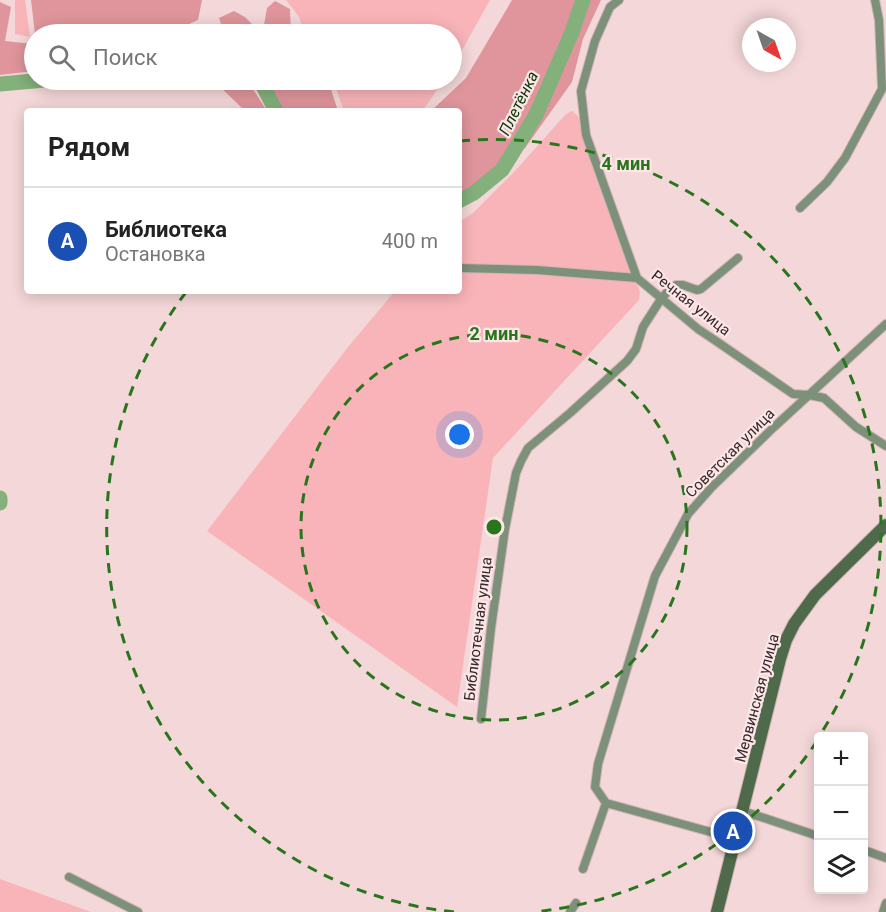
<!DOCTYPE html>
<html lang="ru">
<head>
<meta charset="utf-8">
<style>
	:root { --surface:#fff; --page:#f2f2f2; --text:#222; --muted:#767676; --line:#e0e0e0; --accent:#b45309 }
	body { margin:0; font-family:Roboto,sans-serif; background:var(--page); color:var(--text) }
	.controls { position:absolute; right:18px; bottom:18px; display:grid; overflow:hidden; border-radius:6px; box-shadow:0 3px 15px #0003 }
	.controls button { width:54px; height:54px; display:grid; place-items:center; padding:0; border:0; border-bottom:2px solid var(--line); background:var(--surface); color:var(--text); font:30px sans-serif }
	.compass { position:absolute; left:742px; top:18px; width:54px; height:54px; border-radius:50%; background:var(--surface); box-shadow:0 3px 15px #0003; rotate:140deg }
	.you { position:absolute; left:460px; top:435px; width:21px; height:21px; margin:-15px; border:4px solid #fff; border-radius:50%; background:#1a73e8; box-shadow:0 0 0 9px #1a73e833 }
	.badge { display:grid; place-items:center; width:39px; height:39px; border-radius:50%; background:var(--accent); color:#fff; font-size:20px; font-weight:700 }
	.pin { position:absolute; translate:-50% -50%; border:3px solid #fff; box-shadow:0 2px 6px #0006 }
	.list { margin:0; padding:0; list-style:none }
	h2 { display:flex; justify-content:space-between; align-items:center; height:78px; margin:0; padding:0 24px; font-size:26px }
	h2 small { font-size:20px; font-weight:400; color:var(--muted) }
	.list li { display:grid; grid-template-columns:39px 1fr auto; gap:18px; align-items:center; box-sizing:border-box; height:108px; padding:0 24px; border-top:2px solid var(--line) }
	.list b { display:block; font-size:22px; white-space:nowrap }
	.list p { margin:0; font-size:20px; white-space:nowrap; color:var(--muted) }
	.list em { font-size:20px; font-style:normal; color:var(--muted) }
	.icon { flex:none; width:33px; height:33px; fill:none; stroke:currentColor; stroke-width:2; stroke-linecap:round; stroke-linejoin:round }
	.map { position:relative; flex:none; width:886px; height:912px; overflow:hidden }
	.search { position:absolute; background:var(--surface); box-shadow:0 3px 15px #0003; left:24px; top:24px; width:438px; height:66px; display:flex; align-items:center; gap:15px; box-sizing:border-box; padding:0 21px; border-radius:33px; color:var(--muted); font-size:22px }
	.panel { position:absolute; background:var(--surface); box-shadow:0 3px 15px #0003; left:24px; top:108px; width:438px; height:186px; border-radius:6px }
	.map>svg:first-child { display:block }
	.green { fill:#f9b4b9 }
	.forest { fill:#df959b }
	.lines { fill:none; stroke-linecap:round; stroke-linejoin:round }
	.river { stroke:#83b07b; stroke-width:15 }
	.street-casing { stroke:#ceb4b5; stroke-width:10 }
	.secondary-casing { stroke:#ceb4b5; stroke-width:14 }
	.street { stroke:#7d907a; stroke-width:8 }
	.secondary { stroke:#4e6a4a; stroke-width:12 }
	.ring { fill:none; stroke:#28751c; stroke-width:3; stroke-dasharray:10 8 }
	.labels { text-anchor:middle; stroke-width:4.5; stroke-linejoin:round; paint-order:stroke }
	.street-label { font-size:15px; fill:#34292a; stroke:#fde6e7 }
	.water-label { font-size:16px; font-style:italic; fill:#043500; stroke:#fde6e7 }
	.centre { fill:#28751c; stroke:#fde6e7; stroke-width:3 }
	.ring-label { font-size:18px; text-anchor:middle; font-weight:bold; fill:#28751c; stroke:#fde6e7; stroke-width:4.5; stroke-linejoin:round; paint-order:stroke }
</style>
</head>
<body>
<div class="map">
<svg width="886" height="912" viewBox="0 0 886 912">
	<rect width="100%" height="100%" fill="#f4d7d8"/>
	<path class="green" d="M 15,0 L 25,0 L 30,37 L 15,34 Z
		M 286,0 L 490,0 L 452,68 L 452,34 L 305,34 L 299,17 Z
		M 333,80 L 444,80 L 423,110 L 421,111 L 344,111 Z
		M 572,111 L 578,116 L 640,292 L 639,300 L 493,458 L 457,707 L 207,531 L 348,347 L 395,291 L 459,291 L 459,222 L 473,213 L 514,172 L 566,114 Z
		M 0,879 L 91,912 L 0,912 Z"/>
	<path class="forest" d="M 31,0 L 202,0 L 198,20 L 167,34 L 35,34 Z
		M 512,0 L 601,0 L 583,39 L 572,82 L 525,148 L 512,155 L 502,170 L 474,193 L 459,201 L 459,111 L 431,111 L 466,78 Z
		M 275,1 L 290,9 L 291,33 L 292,34 L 220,34 L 223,30 L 219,18 L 234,11 L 245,17 L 255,27 L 264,25 L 267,8 Z
		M 0,2 L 11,7 L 5,41 L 34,44 L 34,71 L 0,75 Z
		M 213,80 L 247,80 L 267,111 L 244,110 Z
		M 260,80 L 328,80 L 338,111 L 276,111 Z"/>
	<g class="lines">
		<path class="river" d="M 260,80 L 276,111
			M 0,84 L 45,80
			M 459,201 L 474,193 L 502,170 L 536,115 L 572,32 L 583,0
			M 0,498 L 0,503"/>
		<defs>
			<path id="street" d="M 619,0 L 610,7 L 595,41 L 581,91 L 586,135 L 637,278 L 698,329 L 716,341 L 793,394 L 809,395 L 824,398 L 856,427 L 886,446
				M 800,208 L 827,182 L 845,158 L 882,89 L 879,20 L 875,0
				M 459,268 L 537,270 L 637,278
				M 481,719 L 491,628 L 505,529 L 516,473 L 521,461 L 528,448 L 570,413 L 627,361 L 636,349 L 643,327 L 661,299 L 669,290 L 676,285 L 683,285 L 697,290 L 701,289 L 738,258
				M 743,811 L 818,836
				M 736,839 L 606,803 L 595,787 L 598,764 L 655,576 L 688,514 L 711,488 L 773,428 L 886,324
				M 864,850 L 886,858
				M 583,869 L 606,803
				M 69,877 L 138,912
				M 570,912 L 576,903
				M 883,912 L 886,903"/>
			<path id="secondary" d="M 717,912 L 780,659 L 786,640 L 794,624 L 815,595 L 886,525"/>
		</defs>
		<use href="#street" class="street-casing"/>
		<use href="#secondary" class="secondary-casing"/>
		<use href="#street" class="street"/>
		<use href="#secondary" class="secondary"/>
	</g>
	<g class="ring">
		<circle cx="494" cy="527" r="193"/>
		<path d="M817 741A387 387 0 0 1 534 912M454 912A387 387 0 0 1 187 291M460 141A387 387 0 0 1 820 735"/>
	</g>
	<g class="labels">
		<g class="street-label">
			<text transform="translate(691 303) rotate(38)" y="5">Речная улица</text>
			<text transform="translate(730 453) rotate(-45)" y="5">Советская улица</text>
			<text transform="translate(478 629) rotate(-83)" y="5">Библиотечная улица</text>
			<text transform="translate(757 698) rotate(-75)" y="5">Мервинская улица</text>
		</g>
		<g class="water-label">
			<text transform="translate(518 103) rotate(-64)" y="6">Плетёнка</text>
		</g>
	</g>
	<circle cx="494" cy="527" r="9" class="centre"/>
	<g class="ring-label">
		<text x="626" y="170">4 мин</text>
		<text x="494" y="340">2 мин</text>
	</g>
</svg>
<div class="controls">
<button>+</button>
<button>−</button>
<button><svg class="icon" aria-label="layers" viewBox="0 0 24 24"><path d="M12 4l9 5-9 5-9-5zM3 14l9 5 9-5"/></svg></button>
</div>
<svg class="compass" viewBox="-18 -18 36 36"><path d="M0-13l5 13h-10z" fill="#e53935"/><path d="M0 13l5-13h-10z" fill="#767676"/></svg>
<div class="you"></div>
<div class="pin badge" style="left:733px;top:831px;background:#1a4fb4">A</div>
<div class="search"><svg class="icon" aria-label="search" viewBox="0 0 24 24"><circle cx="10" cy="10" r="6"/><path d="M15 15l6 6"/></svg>Поиск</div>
<section class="panel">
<h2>Рядом<small></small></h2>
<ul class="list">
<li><span class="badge" style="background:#1a4fb4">A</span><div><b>Библиотека</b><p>Остановка</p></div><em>400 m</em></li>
</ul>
</section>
</div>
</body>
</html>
